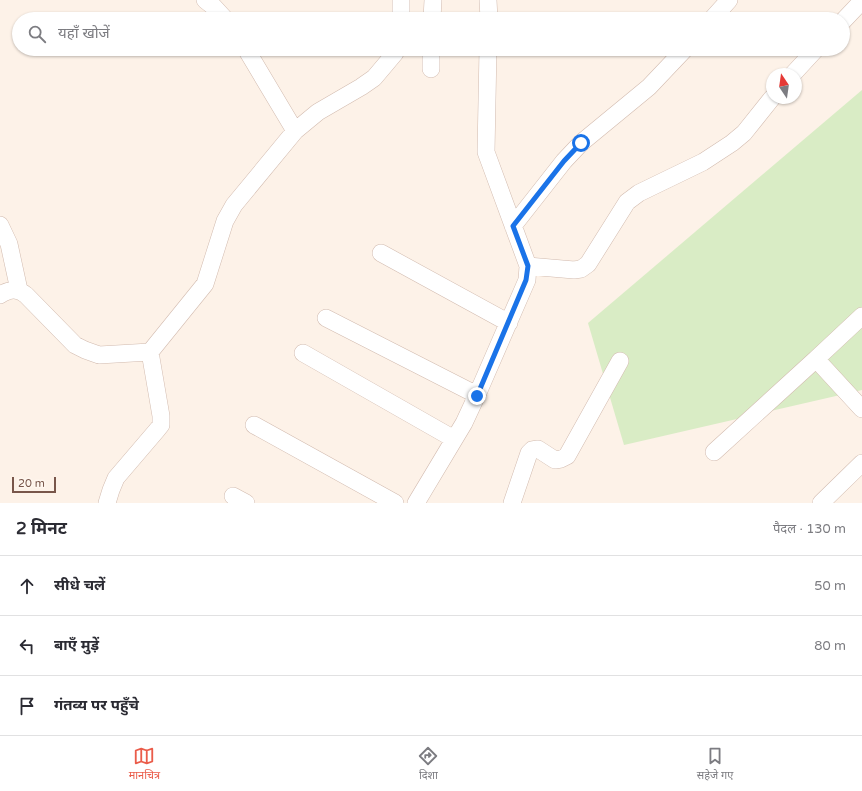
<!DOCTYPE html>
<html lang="hi">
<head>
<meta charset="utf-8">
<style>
	:root { --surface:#fff; --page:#f7f7f7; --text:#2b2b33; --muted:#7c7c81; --line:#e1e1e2; --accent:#ea5c4a }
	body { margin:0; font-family:"Varela Round","Noto Sans Devanagari",sans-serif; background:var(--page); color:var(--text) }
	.compass { position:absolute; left:766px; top:68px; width:36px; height:36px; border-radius:50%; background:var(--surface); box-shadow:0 1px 3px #0004; rotate:347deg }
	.scale { position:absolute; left:12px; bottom:10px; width:44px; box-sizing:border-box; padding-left:4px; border:2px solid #78564a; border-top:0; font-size:11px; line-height:14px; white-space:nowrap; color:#78564a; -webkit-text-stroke:3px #fff7ef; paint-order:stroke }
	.stop { position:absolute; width:12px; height:12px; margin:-9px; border:3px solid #1a73e8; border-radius:50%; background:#fff }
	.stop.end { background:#1a73e8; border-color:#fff; box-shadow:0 1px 4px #0008 }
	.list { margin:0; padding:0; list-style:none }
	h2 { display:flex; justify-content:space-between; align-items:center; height:52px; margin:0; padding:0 16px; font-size:17px }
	h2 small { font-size:13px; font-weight:400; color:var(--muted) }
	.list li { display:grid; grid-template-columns:26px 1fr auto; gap:12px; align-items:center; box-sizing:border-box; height:60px; padding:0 16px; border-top:1px solid var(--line) }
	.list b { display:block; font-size:15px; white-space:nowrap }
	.list em { font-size:13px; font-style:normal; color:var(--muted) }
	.icon { flex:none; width:22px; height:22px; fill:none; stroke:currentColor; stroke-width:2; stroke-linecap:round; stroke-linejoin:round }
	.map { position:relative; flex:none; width:862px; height:503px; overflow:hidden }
	.search { position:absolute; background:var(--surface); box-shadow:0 1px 3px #0004; left:12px; right:12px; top:12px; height:44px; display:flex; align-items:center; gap:10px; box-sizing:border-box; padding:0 14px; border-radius:22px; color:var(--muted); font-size:15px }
	.sheet { height:232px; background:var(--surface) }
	nav { display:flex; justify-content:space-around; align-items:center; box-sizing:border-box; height:56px; border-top:1px solid var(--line); background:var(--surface); font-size:11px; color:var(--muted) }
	nav a { display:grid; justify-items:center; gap:2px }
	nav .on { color:var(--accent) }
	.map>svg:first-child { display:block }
	.green { fill:#d9ecc5 }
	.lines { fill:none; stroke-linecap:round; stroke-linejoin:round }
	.street-casing { stroke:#d2bbaf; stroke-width:18 }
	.street { stroke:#fff; stroke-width:17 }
	.route { stroke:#1a73e8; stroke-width:5 }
</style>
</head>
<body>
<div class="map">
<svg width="862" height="503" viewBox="0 0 862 503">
	<rect width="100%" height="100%" fill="#fdf2e8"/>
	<path class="green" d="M 862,90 L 862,390 L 624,445 L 588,323 Z"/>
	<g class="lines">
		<defs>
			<path id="street" d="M 205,0 L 214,7 L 225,19
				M 488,0 L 489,19
				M 401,19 L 401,0
				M 432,19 L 433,0
				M 712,19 L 729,0
				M 843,21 L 862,1
				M 246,49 L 295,131
				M 431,69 L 431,49
				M 793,74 L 816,49
				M 0,225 L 9,244 L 19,290
				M 513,226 L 564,161 L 581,143 L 649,87 L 685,49
				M 381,253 L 509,323
				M 528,266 L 574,270 L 581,269 L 588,264 L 627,202 L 639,193 L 703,162 L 732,143 L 744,133 L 772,98
				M 0,295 C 10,289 17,288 26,295 L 75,345 L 85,350 L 99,355 L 150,352 L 205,284 L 225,221 L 234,205 L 295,131 L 318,112 L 361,87 L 374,78 L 385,65 L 395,53 L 396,49
				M 326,318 L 477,395
				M 303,353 L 454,439
				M 816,359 L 862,316
				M 254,425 L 395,503
				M 714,452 L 816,359 L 862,409
				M 233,496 L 246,503
				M 107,503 L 111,490 L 116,478 L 157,430 L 161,425 L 161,416 L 150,352
				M 416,503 L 464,423 L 477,395 L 527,280 L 528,266 L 486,152 L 488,49
				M 512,503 L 529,453 L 532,450 L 538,449 L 555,460 L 561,459 L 567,456 L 620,361
				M 821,503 L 862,463"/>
		</defs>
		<use href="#street" class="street-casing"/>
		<use href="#street" class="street"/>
	</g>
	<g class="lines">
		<path class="route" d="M 477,396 L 526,280 L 528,266 L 513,226 L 564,161 L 581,143"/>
	</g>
</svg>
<svg class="compass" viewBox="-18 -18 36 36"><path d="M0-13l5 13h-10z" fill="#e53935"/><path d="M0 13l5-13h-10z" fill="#7c7c81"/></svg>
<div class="scale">20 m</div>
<div class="stop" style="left:581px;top:143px"></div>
<div class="stop end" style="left:477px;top:396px"></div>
<div class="search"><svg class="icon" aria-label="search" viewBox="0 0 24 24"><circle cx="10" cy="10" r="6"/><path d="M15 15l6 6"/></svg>यहाँ खोजें</div>
</div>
<section class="sheet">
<h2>2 मिनट<small>पैदल · 130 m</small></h2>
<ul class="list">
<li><svg class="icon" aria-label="ahead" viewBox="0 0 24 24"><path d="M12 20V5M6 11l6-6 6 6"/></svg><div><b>सीधे चलें</b></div><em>50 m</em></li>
<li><svg class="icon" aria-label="left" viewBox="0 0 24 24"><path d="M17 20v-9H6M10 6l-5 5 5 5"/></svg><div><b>बाएँ मुड़ें</b></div><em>80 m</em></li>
<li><svg class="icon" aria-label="arrive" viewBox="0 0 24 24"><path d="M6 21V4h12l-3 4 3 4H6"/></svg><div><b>गंतव्य पर पहुँचे</b></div></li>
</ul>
</section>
<nav>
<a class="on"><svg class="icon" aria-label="map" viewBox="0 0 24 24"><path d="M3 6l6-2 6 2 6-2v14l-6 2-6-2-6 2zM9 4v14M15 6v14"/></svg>मानचित्र</a>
<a><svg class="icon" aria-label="directions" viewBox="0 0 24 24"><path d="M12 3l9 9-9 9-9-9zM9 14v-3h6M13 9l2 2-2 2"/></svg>दिशा</a>
<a><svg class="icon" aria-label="saved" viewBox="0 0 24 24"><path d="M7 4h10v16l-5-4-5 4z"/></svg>सहेजे गए</a>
</nav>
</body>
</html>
